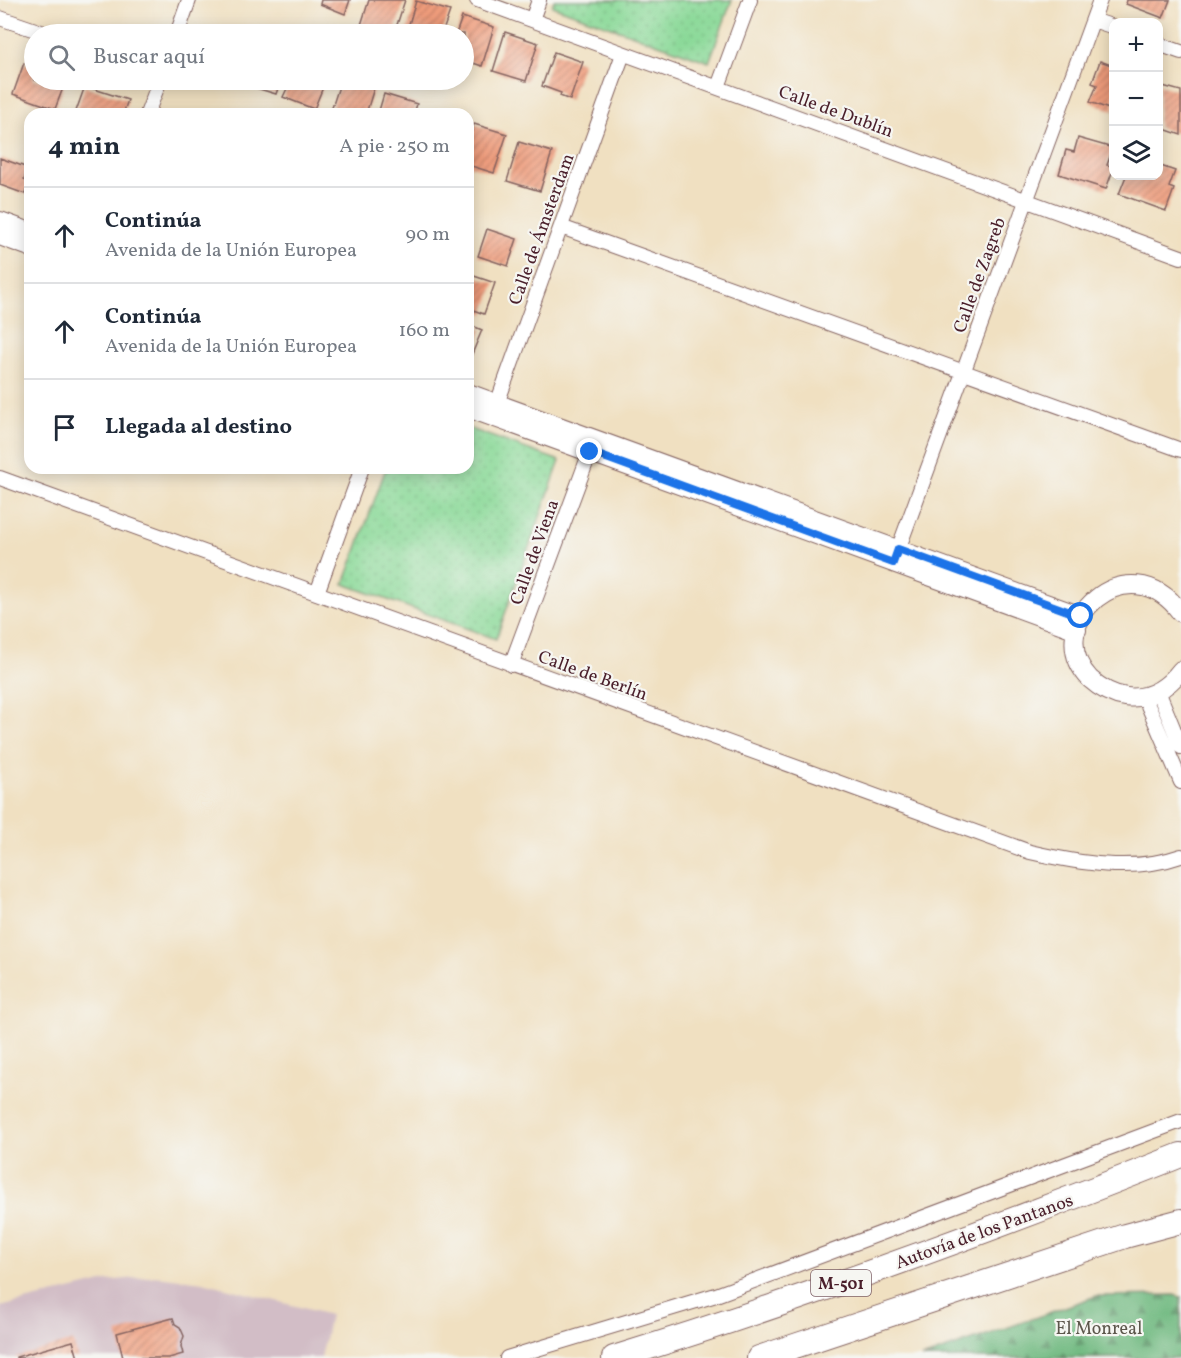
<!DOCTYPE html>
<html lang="es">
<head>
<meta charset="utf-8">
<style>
	:root { --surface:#fff; --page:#f2f2f3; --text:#1f2937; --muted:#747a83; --line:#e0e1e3 }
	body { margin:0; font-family:Vollkorn,serif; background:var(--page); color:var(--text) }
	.controls { position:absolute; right:18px; top:18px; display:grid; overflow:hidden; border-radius:12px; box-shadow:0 3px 15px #0003 }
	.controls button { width:54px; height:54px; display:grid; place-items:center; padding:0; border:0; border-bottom:2px solid var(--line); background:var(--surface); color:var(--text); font:30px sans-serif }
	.stop { position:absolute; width:18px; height:18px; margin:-14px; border:4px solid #1a73e8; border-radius:50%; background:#fff }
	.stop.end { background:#1a73e8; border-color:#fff; box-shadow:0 2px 6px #0008 }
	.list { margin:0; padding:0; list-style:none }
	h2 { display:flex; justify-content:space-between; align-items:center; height:78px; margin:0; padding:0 24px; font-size:26px }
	h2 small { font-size:20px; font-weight:400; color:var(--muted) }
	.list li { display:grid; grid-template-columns:39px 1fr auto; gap:18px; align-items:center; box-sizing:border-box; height:96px; padding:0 24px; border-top:2px solid var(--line) }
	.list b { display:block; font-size:22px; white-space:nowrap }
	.list p { margin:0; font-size:20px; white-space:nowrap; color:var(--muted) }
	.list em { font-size:20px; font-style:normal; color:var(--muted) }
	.icon { flex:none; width:33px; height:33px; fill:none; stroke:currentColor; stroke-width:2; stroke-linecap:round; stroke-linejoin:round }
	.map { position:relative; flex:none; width:1181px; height:1358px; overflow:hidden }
	.search { position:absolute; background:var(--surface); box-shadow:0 3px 15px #0003; left:24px; top:24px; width:450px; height:66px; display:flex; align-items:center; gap:15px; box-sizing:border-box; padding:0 21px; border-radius:33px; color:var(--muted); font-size:22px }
	.panel { position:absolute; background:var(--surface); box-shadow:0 3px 15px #0003; left:24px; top:108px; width:450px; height:366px; border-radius:18px }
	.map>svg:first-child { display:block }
	.industrial { fill:#d2bdc6 }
	.forest { fill:url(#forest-firs); stroke:#5c6c56; stroke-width:1.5 }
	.park { fill:url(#park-dots); stroke:#6a7c62; stroke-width:1.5 }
	.building { fill:url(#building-hatch) }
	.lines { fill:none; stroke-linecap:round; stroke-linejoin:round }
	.street-casing { stroke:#846360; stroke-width:16 }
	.secondary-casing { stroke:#846360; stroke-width:20 }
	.highway-casing { stroke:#846360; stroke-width:26 }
	.street { stroke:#fff; stroke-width:14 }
	.secondary { stroke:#fff; stroke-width:18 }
	.highway { stroke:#fff; stroke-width:24 }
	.route { stroke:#1a73e8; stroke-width:8 }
	.labels { text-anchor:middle; stroke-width:4.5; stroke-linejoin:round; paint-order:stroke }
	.shield { fill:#f6f6f2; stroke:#7e6067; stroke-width:1.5 }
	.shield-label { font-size:16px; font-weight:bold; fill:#4a1f2b }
	.street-label { font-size:18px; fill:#4a1f2b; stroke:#f6f6f2 }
	.park-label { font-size:18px; fill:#5d574c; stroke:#f6f6f2 }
</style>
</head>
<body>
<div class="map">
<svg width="1181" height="1358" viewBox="0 0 1181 1358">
	<defs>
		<pattern id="forest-firs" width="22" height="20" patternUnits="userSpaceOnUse" patternTransform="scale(1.5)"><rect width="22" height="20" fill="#6fb980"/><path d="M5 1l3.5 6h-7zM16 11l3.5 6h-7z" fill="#5d9669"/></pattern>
		<pattern id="park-dots" width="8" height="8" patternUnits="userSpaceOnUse" patternTransform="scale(1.5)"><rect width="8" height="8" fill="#8ad998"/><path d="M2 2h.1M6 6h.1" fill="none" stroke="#79ba83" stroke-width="1.8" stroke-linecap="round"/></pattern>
		<pattern id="building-hatch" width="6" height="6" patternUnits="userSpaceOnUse" patternTransform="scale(1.5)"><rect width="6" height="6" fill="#ef9c7c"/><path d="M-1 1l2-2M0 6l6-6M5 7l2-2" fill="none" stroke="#c47f66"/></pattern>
	</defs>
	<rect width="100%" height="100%" fill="#f6f6f2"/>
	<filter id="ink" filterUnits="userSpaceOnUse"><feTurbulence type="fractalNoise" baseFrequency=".0167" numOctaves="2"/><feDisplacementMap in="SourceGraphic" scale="12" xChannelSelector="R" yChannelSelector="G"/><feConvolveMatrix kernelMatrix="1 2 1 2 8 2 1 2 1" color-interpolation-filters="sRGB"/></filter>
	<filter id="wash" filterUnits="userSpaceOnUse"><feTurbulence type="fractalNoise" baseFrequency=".008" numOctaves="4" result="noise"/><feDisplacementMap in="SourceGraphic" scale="24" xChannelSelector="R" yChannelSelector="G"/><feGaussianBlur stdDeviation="1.35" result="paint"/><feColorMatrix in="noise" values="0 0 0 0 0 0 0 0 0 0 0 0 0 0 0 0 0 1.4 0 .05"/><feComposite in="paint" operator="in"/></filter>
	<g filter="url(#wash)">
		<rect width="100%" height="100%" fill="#f0e0c1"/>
		<path class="industrial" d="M 157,1276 L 203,1282 L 330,1315 L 321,1358 L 0,1358 L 0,1307 L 106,1281 Z"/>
		<path class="forest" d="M 1174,1295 L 1181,1297 L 1181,1358 L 922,1358 L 1096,1296 Z"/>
		<path class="park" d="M 554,0 L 732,0 L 709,62 L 552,6 Z
			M 468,428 L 560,461 L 496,639 L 344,584 L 386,468 L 468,468 Z"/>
		<g id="blocks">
			<path class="building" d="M 321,0 L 350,0 L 345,14 L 320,4 Z
				M 369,0 L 405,0 L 394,34 L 361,25 Z
				M 1127,0 L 1170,0 L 1163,18 L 1126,4 Z
				M 416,1 L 450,11 L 442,34 L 406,34 Z
				M 462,17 L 494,27 L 482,66 L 464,60 L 464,34 L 456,34 Z
				M 505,32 L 538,43 L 526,81 L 493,71 Z
				M 554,52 L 583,62 L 570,100 L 560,96 L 561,93 L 542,86 Z
				M 1100,61 L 1114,66 L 1114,111 L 1090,102 L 1097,85 L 1092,83 Z
				M 24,63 L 34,66 L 34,80 L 66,80 L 55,109 L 13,94 Z
				M 245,80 L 281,80 L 276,94 L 243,84 Z
				M 291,80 L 326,80 L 314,109 L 283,97 Z
				M 341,80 L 348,80 L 374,88 L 366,114 L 330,114 Z
				M 1159,85 L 1181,91 L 1181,135 L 1158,127 Z
				M 85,86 L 128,100 L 123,114 L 75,114 Z
				M 384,94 L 417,104 L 414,114 L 378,114 Z
				M 474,124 L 507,134 L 494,173 L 468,165 L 468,142 Z
				M 1078,138 L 1113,148 L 1107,165 L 1114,167 L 1106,189 L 1059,174 L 1066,150 L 1074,152 Z
				M 519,142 L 552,152 L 540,191 L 507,181 Z
				M 0,158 L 28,168 L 24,180 L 29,182 L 25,194 L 0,185 Z
				M 1158,165 L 1175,171 L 1169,187 L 1174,189 L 1166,211 L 1119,194 L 1126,176 L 1158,176 Z
				M 487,229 L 517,239 L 508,266 L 478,256 Z
				M 468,274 L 495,283 L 484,314 L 468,308 Z
				M 468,324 L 482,330 L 470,359 L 468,359 Z
				M 173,1318 L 175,1324 L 180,1327 L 184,1336 L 181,1346 L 183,1354 L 169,1358 L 123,1358 L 117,1333 Z
				M 73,1341 L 78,1358 L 16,1358 L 16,1357 Z"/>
		</g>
	</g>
	<g filter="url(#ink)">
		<use href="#blocks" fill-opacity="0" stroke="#846360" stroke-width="1.5"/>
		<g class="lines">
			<defs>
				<path id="street" d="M 477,0 L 1181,257
					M 0,18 L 47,34
					M 532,20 L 539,0
					M 1093,20 L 1114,27
					M 177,34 L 189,0
					M 1158,44 L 1181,52
					M 718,87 L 750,0
					M 147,114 L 160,80
					M 561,227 L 1181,450
					M 494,412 L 623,54
					M 0,478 L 1030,852 C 1078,863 1133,873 1181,856
					M 895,558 L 1100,0
					M 317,593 L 362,468
					M 511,665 L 590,452
					M 1158,691 L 1181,747
					M 1144,696 L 1181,782
					M 507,1358 L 716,1295 L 1181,1121"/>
				<path id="secondary" d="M 0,221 L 30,232
					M 0,236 L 30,247
					M 468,393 L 1081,616
					M 468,408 L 1077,630
					M 1181,613 C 1129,541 1038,624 1090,679 C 1101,689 1112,695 1126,697 C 1149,700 1168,687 1181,670"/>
				<path id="highway" d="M 614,1358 C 806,1299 994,1229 1181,1155
					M 759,1358 L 1125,1236 L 1181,1221"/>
			</defs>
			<use href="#street" class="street-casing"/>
			<use href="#secondary" class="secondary-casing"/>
			<use href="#highway" class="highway-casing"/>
			<use href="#street" class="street"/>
			<use href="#secondary" class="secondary"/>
			<use href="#highway" class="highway"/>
		</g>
	</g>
	<g class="lines" filter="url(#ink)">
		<path class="route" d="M 590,452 L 893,563 L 898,549 L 1081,616"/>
	</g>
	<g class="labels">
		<rect class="shield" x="811" y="1270" width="60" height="26" rx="4.5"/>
		<g class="shield-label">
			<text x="841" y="1289">M-501</text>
		</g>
		<g class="street-label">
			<text transform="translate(836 111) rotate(20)" y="6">Calle de Dublín</text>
			<text transform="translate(541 229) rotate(-70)" y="6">Calle de Ámsterdam</text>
			<text transform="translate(979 275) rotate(-70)" y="6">Calle de Zagreb</text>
			<text transform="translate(534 552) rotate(-70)" y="6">Calle de Viena</text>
			<text transform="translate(593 675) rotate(20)" y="6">Calle de Berlín</text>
			<text transform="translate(984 1231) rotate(-20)" y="6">Autovía de los Pantanos</text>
		</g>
		<g class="park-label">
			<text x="1099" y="1334">El Monreal</text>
		</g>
	</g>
</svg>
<div class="controls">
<button>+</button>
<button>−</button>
<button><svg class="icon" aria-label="layers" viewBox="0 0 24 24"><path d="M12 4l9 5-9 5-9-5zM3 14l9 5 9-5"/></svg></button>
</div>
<div class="stop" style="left:1081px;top:616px"></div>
<div class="stop end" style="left:590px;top:452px"></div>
<div class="search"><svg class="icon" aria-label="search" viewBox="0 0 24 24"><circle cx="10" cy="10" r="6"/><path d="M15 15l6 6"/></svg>Buscar aquí</div>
<section class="panel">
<h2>4 min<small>A pie · 250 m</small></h2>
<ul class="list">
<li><svg class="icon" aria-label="ahead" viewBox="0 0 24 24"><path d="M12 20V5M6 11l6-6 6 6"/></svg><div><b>Continúa</b><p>Avenida de la Unión Europea</p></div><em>90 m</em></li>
<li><svg class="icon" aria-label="ahead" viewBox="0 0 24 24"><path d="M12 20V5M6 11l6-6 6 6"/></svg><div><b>Continúa</b><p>Avenida de la Unión Europea</p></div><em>160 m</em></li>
<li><svg class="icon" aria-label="arrive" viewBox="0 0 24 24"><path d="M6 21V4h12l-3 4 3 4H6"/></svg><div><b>Llegada al destino</b></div></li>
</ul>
</section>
</div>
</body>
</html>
